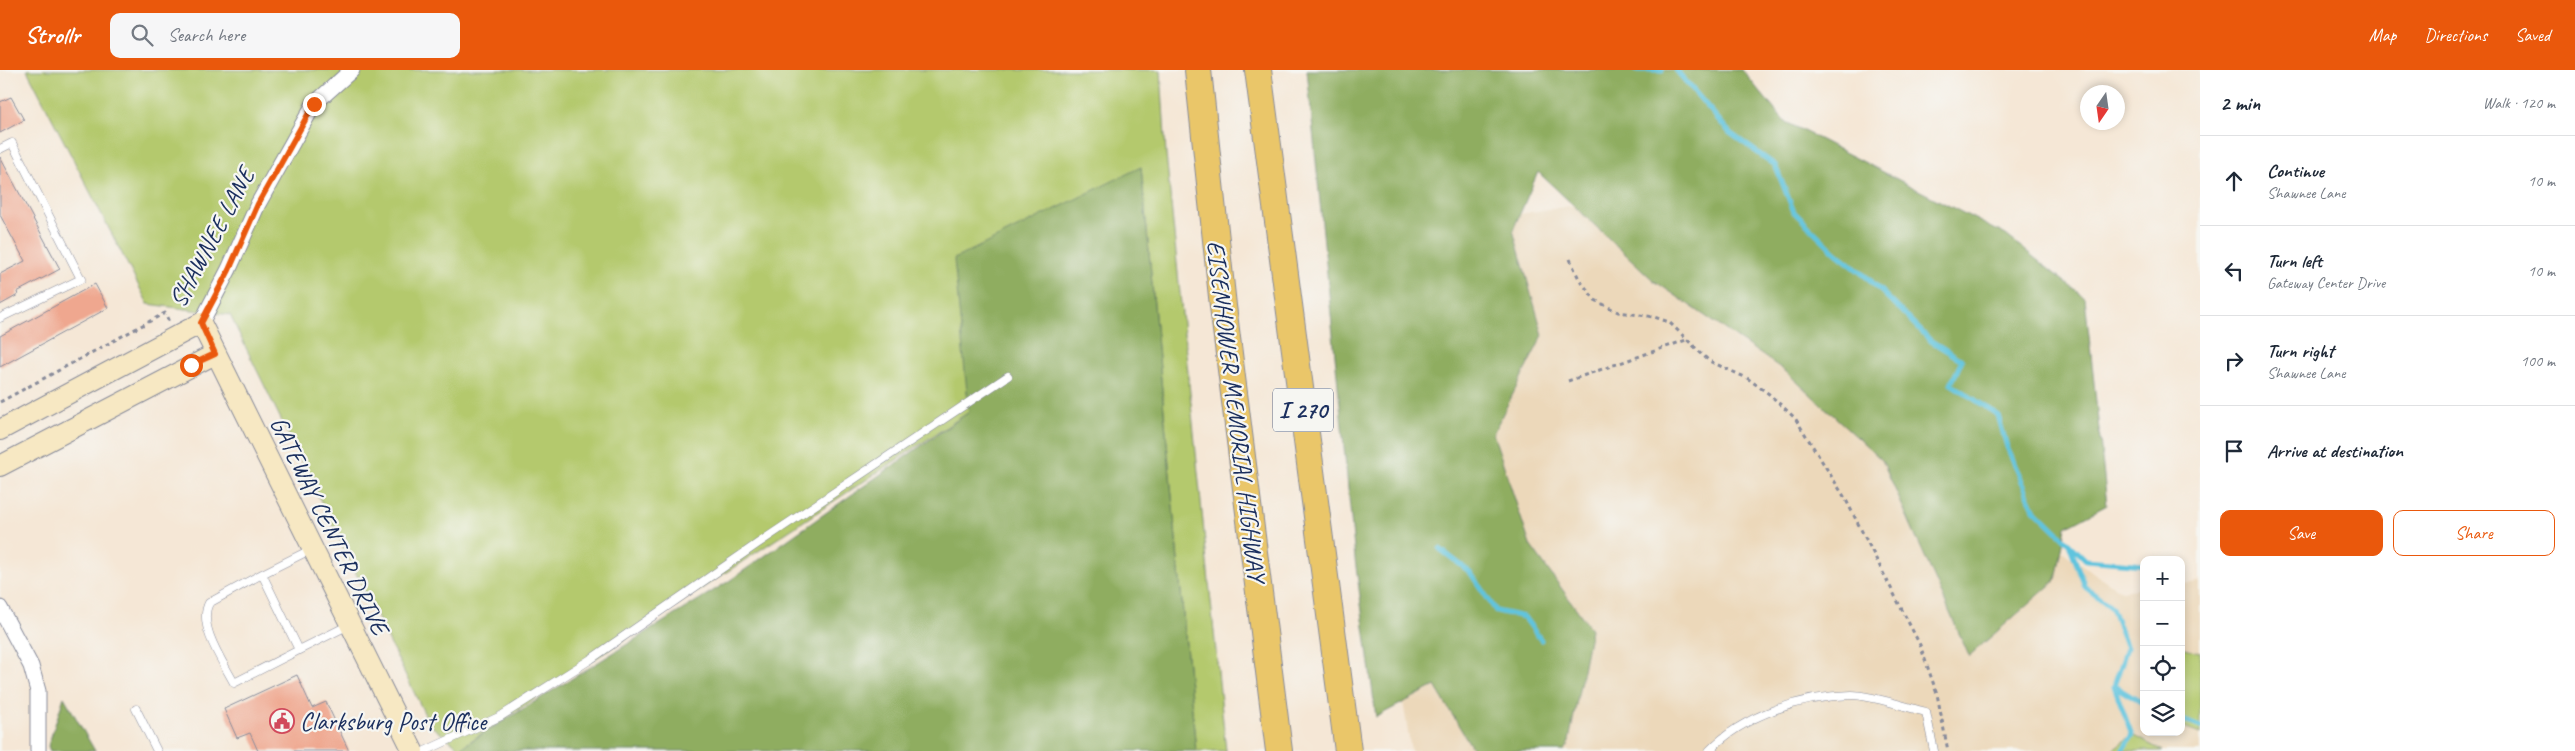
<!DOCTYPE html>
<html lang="en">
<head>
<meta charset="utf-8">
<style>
	:root { --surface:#fff; --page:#f6f6f7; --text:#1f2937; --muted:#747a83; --line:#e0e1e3; --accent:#ea580c }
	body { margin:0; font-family:Caveat,sans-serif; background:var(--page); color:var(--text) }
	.controls { position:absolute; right:15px; bottom:15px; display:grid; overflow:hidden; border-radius:10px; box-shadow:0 2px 8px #0003 }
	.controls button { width:45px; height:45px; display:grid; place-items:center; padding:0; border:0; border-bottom:1px solid var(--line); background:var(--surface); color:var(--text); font:25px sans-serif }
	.compass { position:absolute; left:2080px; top:15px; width:45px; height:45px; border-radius:50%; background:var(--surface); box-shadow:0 2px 8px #0003; rotate:193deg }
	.stop { position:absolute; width:15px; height:15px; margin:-11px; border:4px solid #ea580c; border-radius:50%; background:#fff }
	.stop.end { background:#ea580c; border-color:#fff; box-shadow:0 1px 5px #0008 }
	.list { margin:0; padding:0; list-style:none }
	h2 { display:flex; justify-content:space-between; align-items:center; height:65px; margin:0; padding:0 20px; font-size:21px }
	h2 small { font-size:16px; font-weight:400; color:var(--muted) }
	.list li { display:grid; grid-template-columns:32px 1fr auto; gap:15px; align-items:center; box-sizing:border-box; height:90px; padding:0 20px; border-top:1px solid var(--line) }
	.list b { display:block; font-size:19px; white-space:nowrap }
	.list p { margin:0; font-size:16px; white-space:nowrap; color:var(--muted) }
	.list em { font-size:16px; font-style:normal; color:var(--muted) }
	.actions { display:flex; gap:10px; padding:15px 20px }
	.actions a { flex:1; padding:11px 0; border:1px solid var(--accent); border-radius:10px; text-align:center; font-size:18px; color:var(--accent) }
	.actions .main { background:var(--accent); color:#fff }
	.icon { flex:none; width:28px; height:28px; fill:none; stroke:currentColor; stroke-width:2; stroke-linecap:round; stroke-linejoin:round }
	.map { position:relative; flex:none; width:2200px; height:681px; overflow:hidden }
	header { display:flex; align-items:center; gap:30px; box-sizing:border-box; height:70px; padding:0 25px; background:var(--accent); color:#fff }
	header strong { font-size:24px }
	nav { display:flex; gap:28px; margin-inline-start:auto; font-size:18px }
	.search { width:350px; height:45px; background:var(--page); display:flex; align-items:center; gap:12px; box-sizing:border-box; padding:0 18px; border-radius:10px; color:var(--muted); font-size:19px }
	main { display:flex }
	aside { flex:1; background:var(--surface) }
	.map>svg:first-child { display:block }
	.built { fill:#ecd8ba }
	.green { fill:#b4c96d; stroke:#687c66 }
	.forest { fill:#8fad60; stroke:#556e5f }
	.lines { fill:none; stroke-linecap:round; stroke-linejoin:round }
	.stream { stroke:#61c4de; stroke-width:5 }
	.building { fill:#efa78f }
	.lane-casing { stroke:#888b9a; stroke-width:9 }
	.street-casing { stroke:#888b9a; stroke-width:17 }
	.secondary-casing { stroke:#888b9a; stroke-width:22 }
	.highway-casing { stroke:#888b9a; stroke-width:28 }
	.path { stroke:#888b9a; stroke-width:3; stroke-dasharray:4 4; stroke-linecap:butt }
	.lane { stroke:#fff; stroke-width:8 }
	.street { stroke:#fff; stroke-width:15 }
	.secondary { stroke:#f7e8c3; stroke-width:20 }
	.highway { stroke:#eac669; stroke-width:26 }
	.route { stroke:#ea580c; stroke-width:6 }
	.labels { text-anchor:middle; stroke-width:4.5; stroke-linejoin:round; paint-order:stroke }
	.shield { fill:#f6f6f2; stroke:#5d6b8a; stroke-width:1 }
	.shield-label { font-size:24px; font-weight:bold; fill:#1b2f5e }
	.street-label { font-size:25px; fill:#1b2f5e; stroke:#f6f6f2 }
	.poi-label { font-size:25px; fill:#1b2f5e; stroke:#f6f6f2; text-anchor:start }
</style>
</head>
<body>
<header>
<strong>Strollr</strong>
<div class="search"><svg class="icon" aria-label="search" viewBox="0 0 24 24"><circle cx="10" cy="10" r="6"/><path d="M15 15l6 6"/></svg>Search here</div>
<nav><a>Map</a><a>Directions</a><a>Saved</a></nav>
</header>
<main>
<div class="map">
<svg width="2200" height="681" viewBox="0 0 2200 681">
	<rect width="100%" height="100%" fill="#f6f6f2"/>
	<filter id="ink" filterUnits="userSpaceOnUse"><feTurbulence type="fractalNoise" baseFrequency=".02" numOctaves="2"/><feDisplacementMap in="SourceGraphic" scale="10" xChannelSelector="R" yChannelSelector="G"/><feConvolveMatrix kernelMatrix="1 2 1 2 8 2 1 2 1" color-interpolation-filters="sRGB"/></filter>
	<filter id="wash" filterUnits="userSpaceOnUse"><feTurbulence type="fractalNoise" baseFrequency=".0096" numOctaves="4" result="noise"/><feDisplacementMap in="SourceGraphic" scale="20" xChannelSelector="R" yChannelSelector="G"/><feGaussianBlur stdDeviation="1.12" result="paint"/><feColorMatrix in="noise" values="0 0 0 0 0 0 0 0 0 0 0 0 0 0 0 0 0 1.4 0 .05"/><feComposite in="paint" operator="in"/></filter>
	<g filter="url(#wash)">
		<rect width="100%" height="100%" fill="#f5e7d6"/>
		<path class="built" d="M 1633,126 L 1896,354 L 2070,487 L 2121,521 L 2144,518 L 2144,662 L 2181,662 L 2181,514 L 2200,512 L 2200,681 L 1411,681 L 1329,174 Z"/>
		<path class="green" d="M 27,0 L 1161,0 L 1166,84 L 1226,681 L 1196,681 L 1141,97 L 967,322 L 969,342 L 460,678 L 430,655 L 230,245 L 148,234 Z
			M 2181,577 L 2200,582 L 2200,664 L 2181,657 Z
			M 2132,665 L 2163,681 L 2110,681 Z"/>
		<path class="forest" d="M 1307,0 L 1742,0 L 1784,51 L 2006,165 L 2085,228 L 2107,435 L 2066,457 L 2056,510 L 1969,586 L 1882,390 L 1785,301 L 1653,210 L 1538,102 L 1513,160 L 1543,265 L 1493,363 L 1530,475 L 1591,559 L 1568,676 L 1564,681 L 1474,681 L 1435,616 L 1376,647 L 1355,489 Z
			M 1141,97 L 1196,681 L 461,681 L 460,678 L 729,511 L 969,342 L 954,189 Z
			M 64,627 L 95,681 L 50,681 L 48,676 Z"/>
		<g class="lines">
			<path class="stream" d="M 1636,0 L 1662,0
				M 1676,0 L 1730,63 L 1775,95 L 1794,142 L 1836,183 L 1869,209 L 1931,271 L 1962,290 L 1951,314 L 1998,345 L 2007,377 L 2034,439 L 2086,490 L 2144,495
				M 2070,476 L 2085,517 L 2112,538 L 2127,578 L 2114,616 L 2132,665 L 2122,681
				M 1440,479 L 1470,502 L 1496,541 L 1524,547 L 1541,570
				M 2114,616 L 2144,634
				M 2181,649 L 2200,657"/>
		</g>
		<g id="blocks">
			<path class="building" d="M 11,27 L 24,50 L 0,63 L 0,32 Z
				M 0,87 L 60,199 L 17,222 L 18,225 L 0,235 L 0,204 L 25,191 L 0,145 Z
				M 95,214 L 108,238 L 0,297 L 0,266 Z
				M 297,605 L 312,638 L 326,632 L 349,681 L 258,681 L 250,663 L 237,668 L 224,639 Z"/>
		</g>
	</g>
	<g filter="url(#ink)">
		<use href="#blocks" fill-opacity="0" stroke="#888b9a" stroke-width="1"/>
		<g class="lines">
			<defs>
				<path id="lane" d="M 0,79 L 12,73 L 81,209 L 0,248
					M 312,479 L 262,504 L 299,580 L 349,555
					M 262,504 L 209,533 C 197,555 223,592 234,613 L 299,580
					M 136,639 L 157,681
					M 425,681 L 501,646 L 591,589 L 757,474 L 1008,306
					M 1709,681 C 1743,645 1802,626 1852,625 C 1871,625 1906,637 1926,642 L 1934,681"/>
				<path id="street" d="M 201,253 L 229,199 L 258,134 L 314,34 L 352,0
					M 0,538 L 31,596 L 38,621 L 38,681"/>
				<path id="secondary" d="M 0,360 L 201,253 L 413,681
					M 0,396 L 215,284"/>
				<path id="highway" d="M 1198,0 L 1223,236 L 1279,681
					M 1258,0 L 1348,681"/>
			</defs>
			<use href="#lane" class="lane-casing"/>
			<use href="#street" class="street-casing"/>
			<use href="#secondary" class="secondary-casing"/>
			<use href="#highway" class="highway-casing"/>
			<path class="path" d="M 1570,189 L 1579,209 L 1595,230 L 1618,242 L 1654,247 L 1669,252 L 1709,291 L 1747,308 L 1769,324 L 1795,348 L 1845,428 L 1920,575 L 1937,624 L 1948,681
				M 1568,311 L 1686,270
				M 0,332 L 165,243 L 169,252"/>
			<use href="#lane" class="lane"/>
			<use href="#street" class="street"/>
			<use href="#secondary" class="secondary"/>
			<use href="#highway" class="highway"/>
		</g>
	</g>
	<g class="lines" filter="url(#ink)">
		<path class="route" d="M 191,295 L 215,284 L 201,253 L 229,200 L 258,134 L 314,34"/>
	</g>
	<defs>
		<symbol id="civic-ring" viewBox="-11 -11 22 22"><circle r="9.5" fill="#f6f6f2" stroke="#d1495b" stroke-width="1.5"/><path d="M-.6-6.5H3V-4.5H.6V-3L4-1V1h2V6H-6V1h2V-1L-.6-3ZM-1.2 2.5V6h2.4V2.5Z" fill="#d1495b"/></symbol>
	</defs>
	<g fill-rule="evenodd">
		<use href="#civic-ring" x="268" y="637" width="28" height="28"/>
	</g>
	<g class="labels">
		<rect class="shield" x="1273" y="318.5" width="60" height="43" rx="4"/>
		<g class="shield-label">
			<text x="1303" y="348">I 270</text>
		</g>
		<g class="street-label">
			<text transform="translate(211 167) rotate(-62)" y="9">SHAWNEE LANE</text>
			<text transform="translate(1237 341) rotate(83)" y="9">EISENHOWER MEMORIAL HIGHWAY</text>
			<text transform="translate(330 455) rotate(64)" y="9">GATEWAY CENTER DRIVE</text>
		</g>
		<g class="poi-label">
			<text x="300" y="660">Clarksburg Post Office</text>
		</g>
	</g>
</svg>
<div class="controls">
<button>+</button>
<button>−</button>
<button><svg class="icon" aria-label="locate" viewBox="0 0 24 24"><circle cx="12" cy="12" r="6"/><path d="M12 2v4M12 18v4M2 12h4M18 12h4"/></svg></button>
<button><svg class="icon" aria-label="layers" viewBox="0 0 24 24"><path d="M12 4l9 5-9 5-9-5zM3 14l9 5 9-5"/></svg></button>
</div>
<svg class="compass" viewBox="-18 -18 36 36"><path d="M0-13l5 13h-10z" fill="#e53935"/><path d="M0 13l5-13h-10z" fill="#747a83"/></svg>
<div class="stop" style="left:191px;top:295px"></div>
<div class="stop end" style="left:314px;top:34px"></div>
</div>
<aside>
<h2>2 min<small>Walk · 120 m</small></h2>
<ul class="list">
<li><svg class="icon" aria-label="ahead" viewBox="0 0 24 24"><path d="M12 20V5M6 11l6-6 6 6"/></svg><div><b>Continue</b><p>Shawnee Lane</p></div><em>10 m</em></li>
<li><svg class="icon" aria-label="left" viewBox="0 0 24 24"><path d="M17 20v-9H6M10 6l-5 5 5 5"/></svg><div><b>Turn left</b><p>Gateway Center Drive</p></div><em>10 m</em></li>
<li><svg class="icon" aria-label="right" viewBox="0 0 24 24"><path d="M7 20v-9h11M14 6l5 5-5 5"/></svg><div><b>Turn right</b><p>Shawnee Lane</p></div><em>100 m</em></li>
<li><svg class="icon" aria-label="arrive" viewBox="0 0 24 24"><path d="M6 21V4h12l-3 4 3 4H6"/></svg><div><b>Arrive at destination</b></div></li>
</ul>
<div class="actions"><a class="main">Save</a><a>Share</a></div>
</aside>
</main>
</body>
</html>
